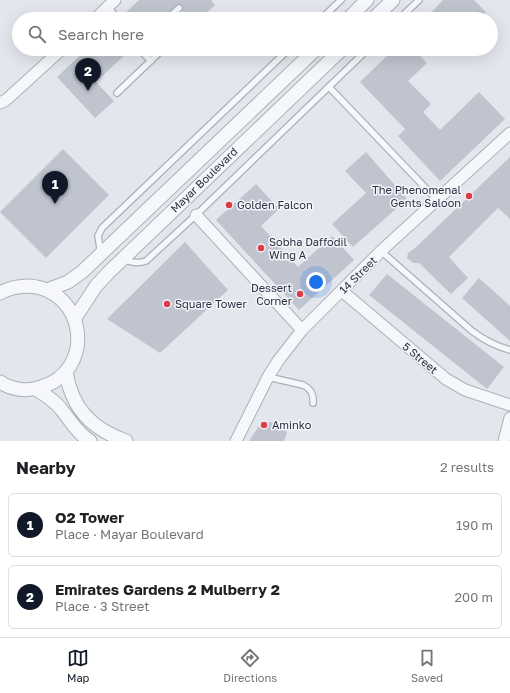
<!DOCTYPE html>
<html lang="en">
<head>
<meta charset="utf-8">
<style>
	:root { --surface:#fff; --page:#f6f6f6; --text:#202124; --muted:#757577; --line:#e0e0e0; --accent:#111827 }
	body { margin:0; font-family:"Golos Text",sans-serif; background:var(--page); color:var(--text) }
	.you { position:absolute; left:316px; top:282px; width:14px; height:14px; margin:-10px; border:3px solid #fff; border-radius:50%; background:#1a73e8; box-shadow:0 0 0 6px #1a73e833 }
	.badge { display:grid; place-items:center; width:26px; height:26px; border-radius:50%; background:var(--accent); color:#fff; font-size:13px; font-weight:700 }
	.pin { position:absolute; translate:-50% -33px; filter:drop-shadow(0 1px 2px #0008) }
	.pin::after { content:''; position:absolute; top:21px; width:14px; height:12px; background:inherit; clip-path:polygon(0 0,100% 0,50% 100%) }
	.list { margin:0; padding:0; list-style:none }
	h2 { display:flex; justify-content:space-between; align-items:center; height:52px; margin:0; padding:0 16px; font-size:17px }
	h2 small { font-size:13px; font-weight:400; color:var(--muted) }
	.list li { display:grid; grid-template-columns:26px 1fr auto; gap:12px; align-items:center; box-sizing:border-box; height:64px; margin:0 8px 8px; padding:0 8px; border:1px solid var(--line); border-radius:6px }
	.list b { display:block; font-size:15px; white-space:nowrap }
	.list p { margin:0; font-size:13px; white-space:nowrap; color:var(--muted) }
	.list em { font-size:13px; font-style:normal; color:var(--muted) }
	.icon { flex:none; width:22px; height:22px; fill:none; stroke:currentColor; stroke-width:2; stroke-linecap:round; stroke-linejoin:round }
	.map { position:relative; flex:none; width:510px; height:441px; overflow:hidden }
	.search { position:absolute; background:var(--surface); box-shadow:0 4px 16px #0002; left:12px; right:12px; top:12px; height:44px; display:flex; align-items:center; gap:10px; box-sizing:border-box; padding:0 14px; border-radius:22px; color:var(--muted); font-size:15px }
	.sheet { height:196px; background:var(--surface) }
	nav { display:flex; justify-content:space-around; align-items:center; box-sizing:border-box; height:56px; border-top:1px solid var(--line); background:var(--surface); font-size:11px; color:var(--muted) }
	nav a { display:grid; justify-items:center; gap:2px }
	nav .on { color:var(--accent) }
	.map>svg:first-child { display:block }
	.building { fill:#bfc4cf }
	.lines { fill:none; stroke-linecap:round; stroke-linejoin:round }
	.service-casing { stroke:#abb0ba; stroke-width:8 }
	.minor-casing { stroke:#abb0ba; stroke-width:13 }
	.tertiary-casing { stroke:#abb0ba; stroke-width:15 }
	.service { stroke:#f6f7fa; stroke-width:5.5 }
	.minor { stroke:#f6f7fa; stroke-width:11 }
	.tertiary { stroke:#f6f7fa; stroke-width:13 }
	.poi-dot { fill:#da3f48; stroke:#f3f5f9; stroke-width:1.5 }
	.labels { text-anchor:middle; stroke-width:3; stroke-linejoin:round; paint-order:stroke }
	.street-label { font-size:11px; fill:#293146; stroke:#f3f5f9 }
	.poi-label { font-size:11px; fill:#293146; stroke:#f3f5f9; text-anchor:start }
</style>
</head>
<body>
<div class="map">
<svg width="510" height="441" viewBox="0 0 510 441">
	<rect width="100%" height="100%" fill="#e3e6ec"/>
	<path class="building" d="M 139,0 L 211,0 L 215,5 L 200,19 L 190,19 L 177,5 L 163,19 L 119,19 Z
		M 443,0 L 474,0 L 486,12 L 479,19 L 425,19 Z
		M 87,49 L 131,49 L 96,82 L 114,101 L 95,118 L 57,77 Z
		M 394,49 L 413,49 L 427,63 L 408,81 L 431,104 L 423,112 L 440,130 L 479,92 L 505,119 L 440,181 L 398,136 L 405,129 L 360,82 Z
		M 439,49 L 450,49 L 444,55 Z
		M 63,149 L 109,195 L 46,258 L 0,212 Z
		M 366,152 L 407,199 L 353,247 L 332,224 L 366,193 L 345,171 Z
		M 510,157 L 510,219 L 498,208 L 449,257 L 468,278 L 451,294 L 419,263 L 413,263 L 407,258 L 408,253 L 415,248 Z
		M 256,184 L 279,209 L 261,226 L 298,267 L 332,236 L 354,260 L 299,310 L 216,220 Z
		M 185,242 L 228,290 L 160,353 L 107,319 Z
		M 387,274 L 504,367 L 487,389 L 369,295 Z
		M 479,278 L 510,306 L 510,341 L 462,298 Z
		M 270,422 L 279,424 L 287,432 L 284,441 L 249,441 L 259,426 Z"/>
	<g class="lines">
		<defs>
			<path id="service" d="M 107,7 L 119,19
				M 102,12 L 110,19
				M 167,19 L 179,8
				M 321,19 L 341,0
				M 399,19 L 419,0
				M 139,49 L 151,61
				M 150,49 L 156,55
				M 329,87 L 437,200
				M 117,93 L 163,49
				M 381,251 L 472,331 C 484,340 495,346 510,350
				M 101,254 L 98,236 L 102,228 L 289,49
				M 122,259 C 131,262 137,264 146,261 L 196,215 L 368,49
				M 268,377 L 303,385 C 311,389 314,394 313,403"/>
			<path id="minor" d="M 95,19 L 115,0
				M 0,103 L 6,100 L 62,49
				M 196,215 L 302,330
				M 342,291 L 446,379 L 465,390 L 510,405
				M 236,441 L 268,377 L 278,361 L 302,330 L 381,251 L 510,133
				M 504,441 L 510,418"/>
			<path id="tertiary" d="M 348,19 L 367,0
				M 373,19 L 393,0
				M 47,290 L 68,282 L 82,272 L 316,49
				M 0,293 C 9,288 19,286 29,286 C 87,290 96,371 41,387 C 28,392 12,390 0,382
				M 75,318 L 96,286 L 109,272 L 342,49
				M 66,372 C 72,409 92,429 126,441
				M 36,389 C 45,395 54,400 61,409 C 70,420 77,433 90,441"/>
		</defs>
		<use href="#service" class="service-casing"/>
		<use href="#minor" class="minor-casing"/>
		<use href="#tertiary" class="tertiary-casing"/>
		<use href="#service" class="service"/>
		<use href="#minor" class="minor"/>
		<use href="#tertiary" class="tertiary"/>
	</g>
	<g class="poi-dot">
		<circle cx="469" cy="196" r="4"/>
		<circle cx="229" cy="205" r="4"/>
		<circle cx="261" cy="248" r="4"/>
		<circle cx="300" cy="294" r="4"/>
		<circle cx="167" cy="304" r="4"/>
		<circle cx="264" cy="425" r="4"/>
	</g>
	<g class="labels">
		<g class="street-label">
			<text transform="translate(204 180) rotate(-44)" y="4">Mayar Boulevard</text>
			<text transform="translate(358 275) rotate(-45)" y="4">14 Street</text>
			<text transform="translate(420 358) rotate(40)" y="4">5 Street</text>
		</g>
		<g class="poi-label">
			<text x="461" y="194" text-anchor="end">The Phenomenal<tspan x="461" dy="13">Gents Saloon</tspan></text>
			<text x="237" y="209">Golden Falcon</text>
			<text x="269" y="246">Sobha Daffodil<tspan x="269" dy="13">Wing A</tspan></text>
			<text x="292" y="292" text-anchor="end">Dessert<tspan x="292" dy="13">Corner</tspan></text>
			<text x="175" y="308">Square Tower</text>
			<text x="272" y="429">Aminko</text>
		</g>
	</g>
</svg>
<div class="you"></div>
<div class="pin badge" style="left:55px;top:204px">1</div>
<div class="pin badge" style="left:88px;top:91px">2</div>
<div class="search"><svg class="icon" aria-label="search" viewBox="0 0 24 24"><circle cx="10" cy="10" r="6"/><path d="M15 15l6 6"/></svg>Search here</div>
</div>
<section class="sheet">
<h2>Nearby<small>2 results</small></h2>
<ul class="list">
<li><span class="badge">1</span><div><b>O2 Tower</b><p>Place · Mayar Boulevard</p></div><em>190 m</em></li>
<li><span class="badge">2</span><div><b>Emirates Gardens 2 Mulberry 2</b><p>Place · 3 Street</p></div><em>200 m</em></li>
</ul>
</section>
<nav>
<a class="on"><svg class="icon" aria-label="map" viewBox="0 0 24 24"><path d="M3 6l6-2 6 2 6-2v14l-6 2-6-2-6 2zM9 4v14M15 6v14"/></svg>Map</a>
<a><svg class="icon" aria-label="directions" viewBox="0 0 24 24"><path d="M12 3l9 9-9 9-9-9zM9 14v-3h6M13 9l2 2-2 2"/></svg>Directions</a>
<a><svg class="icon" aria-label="saved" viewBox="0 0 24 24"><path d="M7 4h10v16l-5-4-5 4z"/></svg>Saved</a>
</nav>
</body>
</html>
